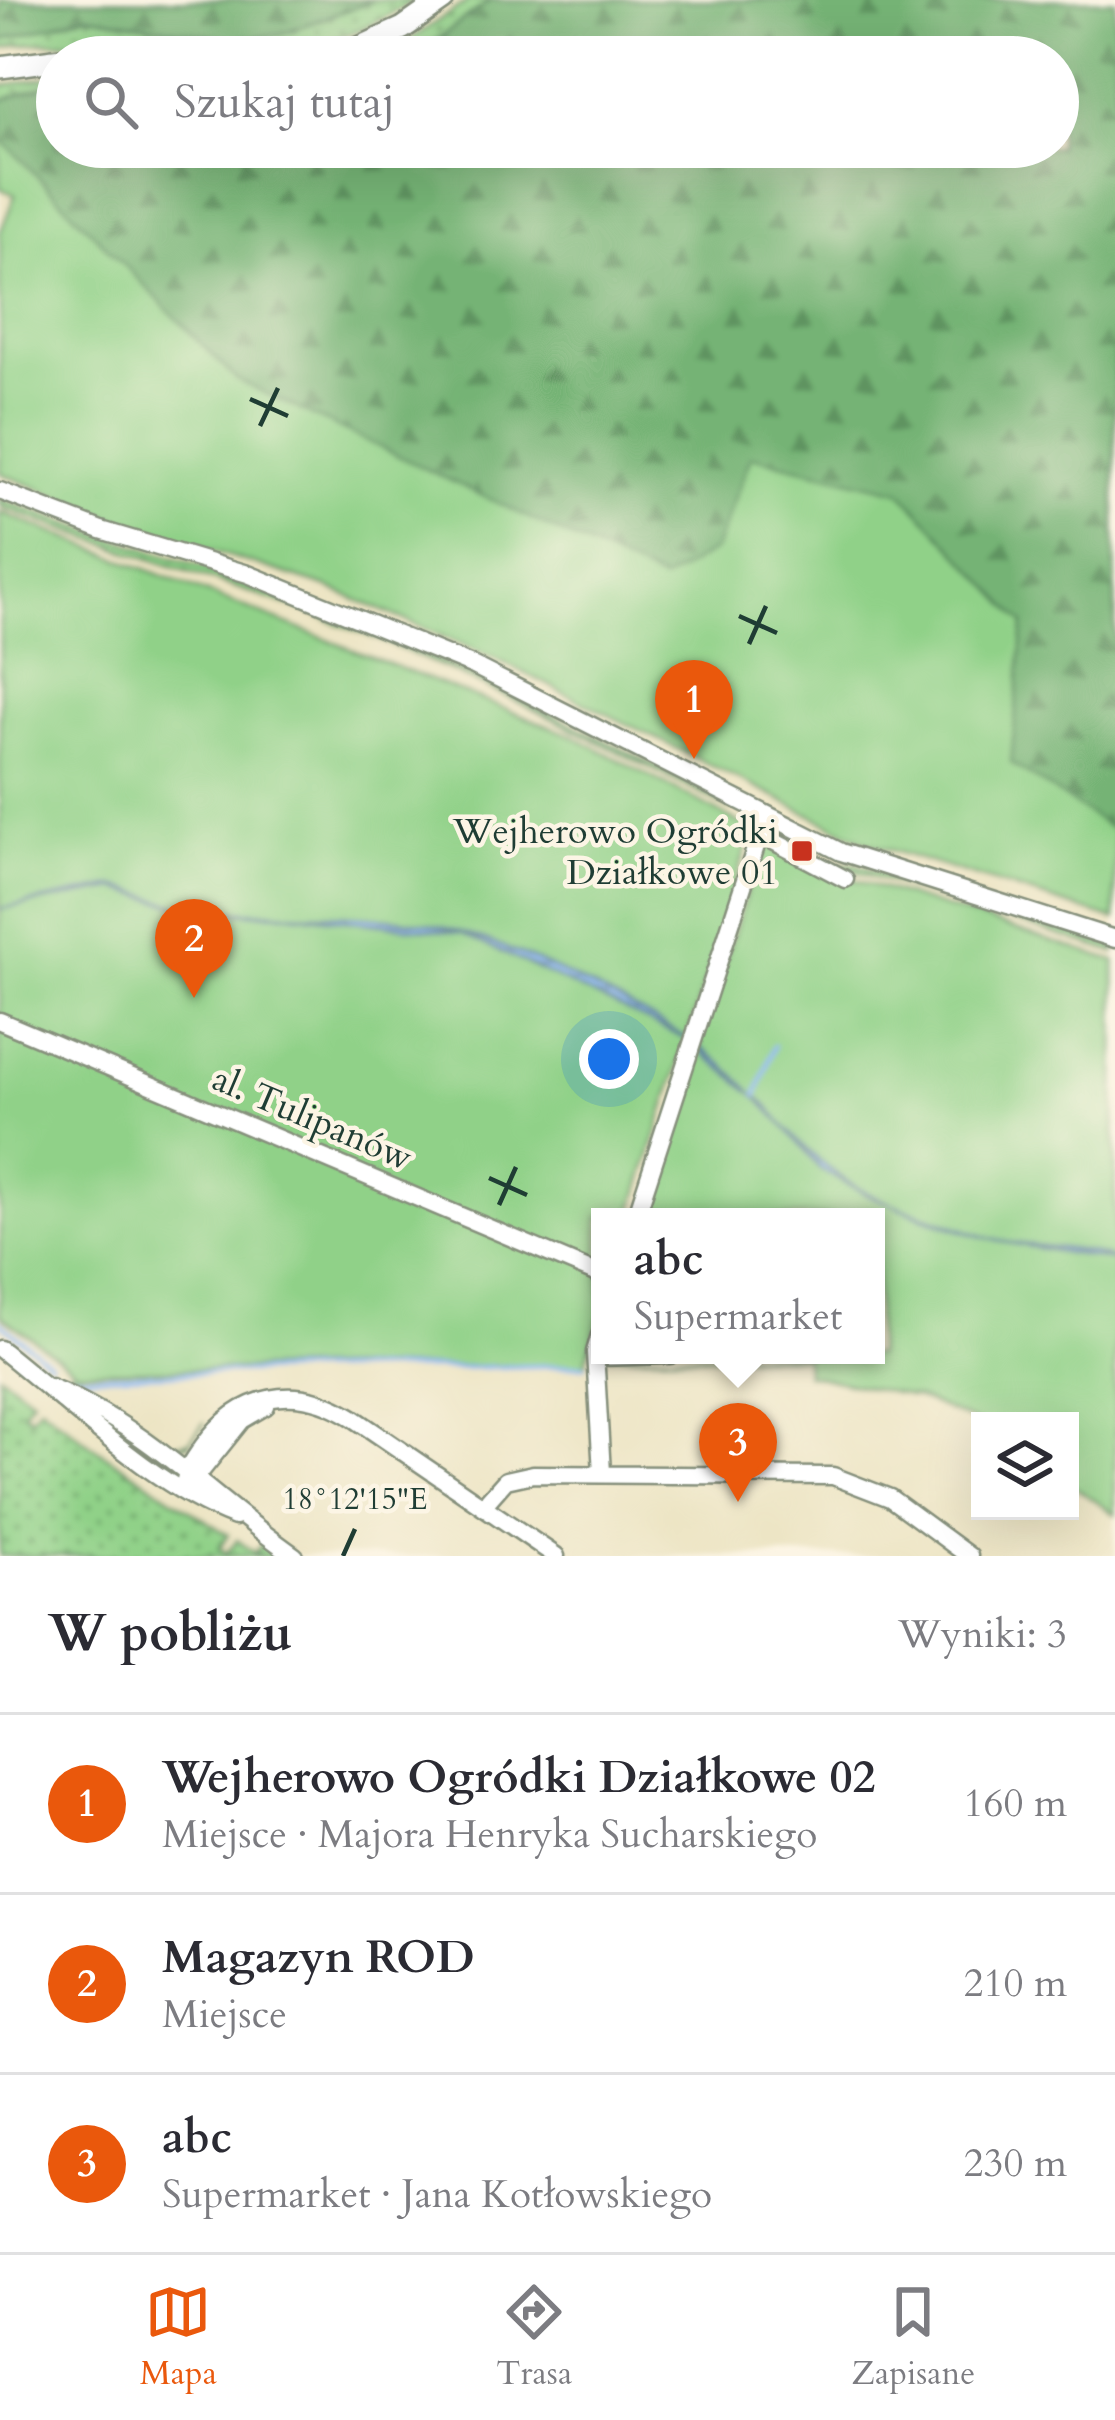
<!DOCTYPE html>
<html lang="pl">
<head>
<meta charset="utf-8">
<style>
	:root { --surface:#fff; --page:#f7f7f7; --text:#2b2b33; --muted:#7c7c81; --line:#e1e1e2; --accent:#ea580c }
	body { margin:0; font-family:Cardo,serif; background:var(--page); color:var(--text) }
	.controls { position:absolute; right:36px; bottom:36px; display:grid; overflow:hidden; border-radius:0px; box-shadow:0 12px 48px #0002 }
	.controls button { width:108px; height:108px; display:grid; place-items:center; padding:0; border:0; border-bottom:3px solid var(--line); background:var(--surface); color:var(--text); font:60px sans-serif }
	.you { position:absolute; left:609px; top:1059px; width:42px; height:42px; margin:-30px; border:9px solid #fff; border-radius:50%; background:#1a73e8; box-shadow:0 0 0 18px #1a73e833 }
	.badge { display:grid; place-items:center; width:78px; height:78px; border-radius:50%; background:var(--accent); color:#fff; font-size:39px; font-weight:700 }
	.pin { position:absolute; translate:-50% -99px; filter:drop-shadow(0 3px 6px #0008) }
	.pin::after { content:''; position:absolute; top:63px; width:42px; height:36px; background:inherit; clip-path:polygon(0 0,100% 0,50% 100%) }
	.popup { position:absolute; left:591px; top:1208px; width:294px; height:156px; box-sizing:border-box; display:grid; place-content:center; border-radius:0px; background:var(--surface); filter:drop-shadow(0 3px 9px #0005); font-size:39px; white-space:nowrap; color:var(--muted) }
	.popup b { font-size:45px; color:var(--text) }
	.popup::after { content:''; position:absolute; left:50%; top:100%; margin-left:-24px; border:24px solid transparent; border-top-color:var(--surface) }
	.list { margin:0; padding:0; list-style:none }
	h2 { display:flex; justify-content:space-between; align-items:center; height:156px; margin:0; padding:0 48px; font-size:51px }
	h2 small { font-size:39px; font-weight:400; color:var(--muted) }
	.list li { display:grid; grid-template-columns:78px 1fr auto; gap:36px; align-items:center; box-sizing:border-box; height:180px; padding:0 48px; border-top:3px solid var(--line) }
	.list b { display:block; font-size:45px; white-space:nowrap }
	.list p { margin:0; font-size:39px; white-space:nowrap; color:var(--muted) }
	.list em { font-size:39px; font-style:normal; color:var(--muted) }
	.icon { flex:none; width:66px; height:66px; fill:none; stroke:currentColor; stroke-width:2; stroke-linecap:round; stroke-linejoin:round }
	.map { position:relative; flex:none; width:1115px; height:1556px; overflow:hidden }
	.search { position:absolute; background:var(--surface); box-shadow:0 12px 48px #0002; left:36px; right:36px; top:36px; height:132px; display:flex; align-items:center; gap:30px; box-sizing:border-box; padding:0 42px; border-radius:66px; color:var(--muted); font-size:45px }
	.sheet { height:696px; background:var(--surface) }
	nav { display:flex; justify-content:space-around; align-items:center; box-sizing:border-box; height:168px; border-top:3px solid var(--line); background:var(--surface); font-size:33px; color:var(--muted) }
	nav a { display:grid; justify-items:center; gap:6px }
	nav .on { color:var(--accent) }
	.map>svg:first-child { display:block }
	.grass { fill:url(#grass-dots); stroke:#58875e; stroke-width:3 }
	.forest { fill:url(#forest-firs); stroke:#4a7854; stroke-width:3 }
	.garden { fill:#90d188; stroke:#58875e; stroke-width:3 }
	.water { fill:url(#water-rules); stroke:#527992; stroke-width:3 }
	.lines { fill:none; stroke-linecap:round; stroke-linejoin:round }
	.stream { stroke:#85b5f0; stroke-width:4.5 }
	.minor-casing { stroke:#86907c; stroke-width:21 }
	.major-casing { stroke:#86907c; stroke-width:26 }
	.minor { stroke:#fff; stroke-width:16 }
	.major { stroke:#fff; stroke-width:21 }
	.ticks { fill:none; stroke:#1f3d34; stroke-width:4.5 }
	.poi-dot { fill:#c8321e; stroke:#fcf5e5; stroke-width:4.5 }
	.labels { text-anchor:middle; stroke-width:9; stroke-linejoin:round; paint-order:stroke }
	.poi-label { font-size:36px; fill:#1f3d34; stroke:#fcf5e5; text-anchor:end }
	.street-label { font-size:36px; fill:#1f3d34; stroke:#fcf5e5 }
	.ticks-label { font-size:30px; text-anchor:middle; fill:#1f3d34; stroke:#fcf5e5; stroke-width:9; stroke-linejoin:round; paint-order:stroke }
</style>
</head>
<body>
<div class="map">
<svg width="1115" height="1556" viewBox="0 0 1115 1556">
	<defs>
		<pattern id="grass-dots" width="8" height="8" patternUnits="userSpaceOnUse" patternTransform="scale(3)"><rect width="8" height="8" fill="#90d188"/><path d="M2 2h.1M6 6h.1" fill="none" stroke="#75ab70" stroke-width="1.8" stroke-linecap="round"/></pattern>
		<pattern id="forest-firs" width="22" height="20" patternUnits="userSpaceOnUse" patternTransform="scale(3)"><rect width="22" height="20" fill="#74b374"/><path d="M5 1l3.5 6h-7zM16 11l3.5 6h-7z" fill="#5f9360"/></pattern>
		<pattern id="water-rules" width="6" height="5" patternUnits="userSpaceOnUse" patternTransform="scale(3)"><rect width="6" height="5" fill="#85b5f0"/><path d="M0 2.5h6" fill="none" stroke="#6c94c3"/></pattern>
	</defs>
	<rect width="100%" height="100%" fill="#fcf5e5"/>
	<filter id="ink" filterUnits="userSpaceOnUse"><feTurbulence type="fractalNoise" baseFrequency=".00833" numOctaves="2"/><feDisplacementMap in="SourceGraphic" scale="24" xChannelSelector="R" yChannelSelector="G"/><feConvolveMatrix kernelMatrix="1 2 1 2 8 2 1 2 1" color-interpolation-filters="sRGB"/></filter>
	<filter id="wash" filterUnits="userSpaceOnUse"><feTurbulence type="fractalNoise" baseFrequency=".004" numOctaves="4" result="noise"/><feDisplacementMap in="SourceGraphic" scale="48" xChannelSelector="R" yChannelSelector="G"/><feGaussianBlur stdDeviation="2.7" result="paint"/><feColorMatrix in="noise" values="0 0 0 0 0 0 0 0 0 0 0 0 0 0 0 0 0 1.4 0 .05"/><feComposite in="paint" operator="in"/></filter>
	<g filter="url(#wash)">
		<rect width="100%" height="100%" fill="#ece4c3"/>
		<path class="grass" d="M 374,0 L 414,0 C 341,49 262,63 175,53 C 115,47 60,34 0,49 L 0,41 L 86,15 L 231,39 L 278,35 Z
			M 469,0 L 491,0 C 457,28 431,57 384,57 Z
			M 57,75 L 57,82 L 0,101 L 0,86 Z
			M 0,499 C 83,531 168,554 252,583 C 418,643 575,725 733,805 L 731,809 C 606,746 483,680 352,629 C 236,584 116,551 0,506 Z
			M 830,863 L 855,864 L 1115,946 L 1115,953 Z
			M 73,1367 L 98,1394 L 172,1445 L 190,1441 L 205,1422 L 188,1444 L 170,1447 L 66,1378 Z
			M 0,1374 L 32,1398 L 23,1411 L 30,1417 L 40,1405 L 88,1443 L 228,1535 L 219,1548 L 227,1553 L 237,1540 L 255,1553 L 263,1542 L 284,1556 L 0,1556 Z"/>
		<path class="forest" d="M 0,0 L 374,0 L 278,35 L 231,39 L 86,15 L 0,41 Z
			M 491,0 L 1115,0 L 1115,831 L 1010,764 L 1024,623 L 900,491 L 752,457 L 715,550 L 663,581 L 237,380 L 0,138 L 0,101 L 55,82 L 57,147 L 1058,147 L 1058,57 L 413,57 Z"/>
		<path class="garden" d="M 0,138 L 237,380 L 663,581 L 715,550 L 751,456 L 900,491 L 1024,623 L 1011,763 L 1115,831 L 1115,920 L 868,843 L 494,658 L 329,588 L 119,521 L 0,473 L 0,233 L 15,195 L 0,188 Z
			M 0,512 L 574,736 L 752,830 L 631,1217 L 600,1217 L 600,1315 L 585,1365 L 77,1371 L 0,1315 Z
			M 763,841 L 846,877 L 1115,961 L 1115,1514 L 1070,1484 L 1070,1421 L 980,1424 L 918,1398 L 806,1374 L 805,1357 L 609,1355 L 876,1355 L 876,1217 L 644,1217 Z"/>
		<path class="water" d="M 114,886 C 143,892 173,907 202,910 C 287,918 381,906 464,933 C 539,957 618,999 686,1038 C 759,1080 796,1161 872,1195 C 912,1214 957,1232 1000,1241 C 1036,1248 1083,1245 1115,1261 L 997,1241 L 869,1196 L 820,1169 L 765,1103 L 687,1040 L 461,933 L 275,912 L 194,910 L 116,889 L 0,909 Z"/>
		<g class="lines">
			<path class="stream" d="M 757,1095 L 774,1046
				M 0,1322 L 29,1346
				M 32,1348 L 50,1362
				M 71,1376 L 585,1365"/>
		</g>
	</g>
	<g filter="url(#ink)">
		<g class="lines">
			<defs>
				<path id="minor" d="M 0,491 L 101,530 L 248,574 L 474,666 L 841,852 L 1115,939
					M 758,833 L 845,879
					M 0,1021 L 600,1275
					M 636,1217 L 766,815
					M 600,1335 L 595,1352 L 602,1473
					M 0,1349 C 68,1402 153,1487 235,1517
					M 597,1357 L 670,1355
					M 50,1387 C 141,1423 216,1501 295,1556
					M 190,1485 L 242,1420 L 266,1406
					M 184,1488 C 185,1470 193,1461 203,1446 C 240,1393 296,1382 352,1417 L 556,1556
					M 483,1506 L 506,1480 L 533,1474 L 833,1476 L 890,1498 L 969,1556"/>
				<path id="major" d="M 339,57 L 403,28 L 443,0
					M 0,67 L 77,57"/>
			</defs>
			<use href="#minor" class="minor-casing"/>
			<use href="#major" class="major-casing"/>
			<use href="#minor" class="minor"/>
			<use href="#major" class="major"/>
		</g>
	</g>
	<path class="ticks" d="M 250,399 L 288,416M 260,426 L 278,388M 739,616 L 777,633M 749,644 L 766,606M 489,1178 L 527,1195M 499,1205 L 516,1167M 343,1556 L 355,1529"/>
	<rect class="poi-dot" x="790" y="839" width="24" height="24" rx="6"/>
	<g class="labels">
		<g class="poi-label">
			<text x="778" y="843">Wejherowo Ogródki<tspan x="778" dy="41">Działkowe 01</tspan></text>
		</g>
		<g class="street-label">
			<text transform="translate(313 1117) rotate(23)" y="13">al. Tulipanów</text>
		</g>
	</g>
	<g class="ticks-label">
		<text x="355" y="1509">18°12'15"E</text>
	</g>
</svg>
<div class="controls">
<button><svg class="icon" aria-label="layers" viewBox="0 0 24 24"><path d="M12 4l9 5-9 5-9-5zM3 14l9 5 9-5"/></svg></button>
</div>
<div class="you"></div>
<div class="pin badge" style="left:694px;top:759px">1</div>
<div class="pin badge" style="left:194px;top:998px">2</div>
<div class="pin badge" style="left:738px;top:1502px">3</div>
<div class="popup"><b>abc</b>Supermarket</div>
<div class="search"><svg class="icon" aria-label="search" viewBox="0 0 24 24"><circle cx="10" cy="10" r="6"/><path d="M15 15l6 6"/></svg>Szukaj tutaj</div>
</div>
<section class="sheet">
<h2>W pobliżu<small>Wyniki: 3</small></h2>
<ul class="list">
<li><span class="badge">1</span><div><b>Wejherowo Ogródki Działkowe 02</b><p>Miejsce · Majora Henryka Sucharskiego</p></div><em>160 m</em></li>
<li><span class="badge">2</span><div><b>Magazyn ROD</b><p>Miejsce</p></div><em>210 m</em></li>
<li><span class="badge">3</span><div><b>abc</b><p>Supermarket · Jana Kotłowskiego</p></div><em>230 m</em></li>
</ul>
</section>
<nav>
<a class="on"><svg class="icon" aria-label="map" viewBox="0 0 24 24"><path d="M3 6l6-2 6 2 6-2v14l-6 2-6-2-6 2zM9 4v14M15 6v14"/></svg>Mapa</a>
<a><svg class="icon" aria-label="directions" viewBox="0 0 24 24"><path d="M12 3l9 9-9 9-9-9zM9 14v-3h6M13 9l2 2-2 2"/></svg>Trasa</a>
<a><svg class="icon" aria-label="saved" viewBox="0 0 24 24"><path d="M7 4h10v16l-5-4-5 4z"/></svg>Zapisane</a>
</nav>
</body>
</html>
